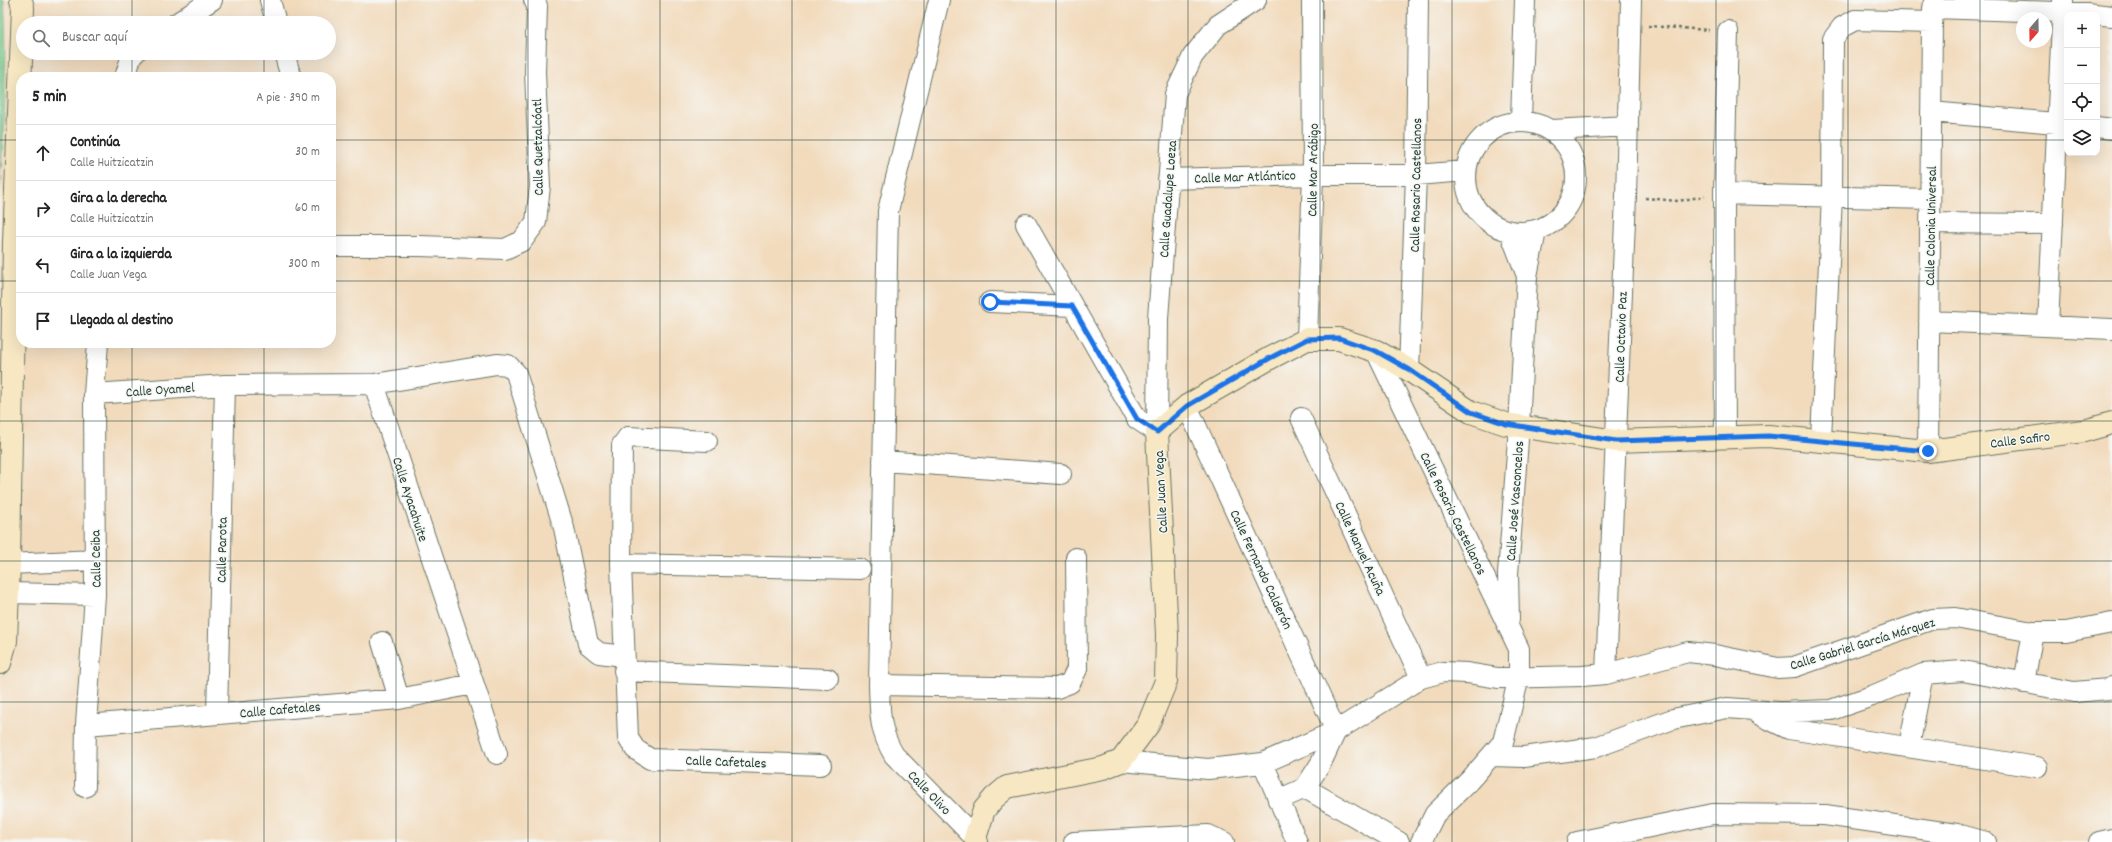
<!DOCTYPE html>
<html lang="es">
<head>
<meta charset="utf-8">
<style>
	:root { --surface:#fff; --page:#f6f6f6; --text:#222; --muted:#767676; --line:#e0e0e0 }
	body { margin:0; font-family:Dekko,sans-serif; background:var(--page); color:var(--text) }
	.controls { position:absolute; right:12px; top:12px; display:grid; overflow:hidden; border-radius:8px; box-shadow:0 4px 16px #0002 }
	.controls button { width:36px; height:36px; display:grid; place-items:center; padding:0; border:0; border-bottom:1px solid var(--line); background:var(--surface); color:var(--text); font:20px sans-serif }
	.compass { position:absolute; left:2016px; top:12px; width:36px; height:36px; border-radius:50%; background:var(--surface); box-shadow:0 4px 16px #0002; rotate:200deg }
	.stop { position:absolute; width:12px; height:12px; margin:-9px; border:3px solid #1a73e8; border-radius:50%; background:#fff }
	.stop.end { background:#1a73e8; border-color:#fff; box-shadow:0 1px 4px #0008 }
	.list { margin:0; padding:0; list-style:none }
	h2 { display:flex; justify-content:space-between; align-items:center; height:52px; margin:0; padding:0 16px; font-size:17px }
	h2 small { font-size:13px; font-weight:400; color:var(--muted) }
	.list li { display:grid; grid-template-columns:26px 1fr auto; gap:12px; align-items:center; box-sizing:border-box; height:56px; padding:0 16px; border-top:1px solid var(--line) }
	.list b { display:block; font-size:15px; white-space:nowrap }
	.list p { margin:0; font-size:13px; white-space:nowrap; color:var(--muted) }
	.list em { font-size:13px; font-style:normal; color:var(--muted) }
	.icon { flex:none; width:22px; height:22px; fill:none; stroke:currentColor; stroke-width:2; stroke-linecap:round; stroke-linejoin:round }
	.map { position:relative; flex:none; width:2112px; height:842px; overflow:hidden }
	.search { position:absolute; background:var(--surface); box-shadow:0 4px 16px #0002; left:16px; top:16px; width:320px; height:44px; display:flex; align-items:center; gap:10px; box-sizing:border-box; padding:0 14px; border-radius:22px; color:var(--muted); font-size:15px }
	.panel { position:absolute; background:var(--surface); box-shadow:0 4px 16px #0002; left:16px; top:72px; width:320px; height:276px; border-radius:16px }
	.map>svg:first-child { display:block }
	.green { fill:#7acb8d; stroke:#4c8460 }
	.lines { fill:none; stroke-linecap:round; stroke-linejoin:round }
	.street-casing { stroke:#697464; stroke-width:22 }
	.secondary-casing { stroke:#697464; stroke-width:24 }
	.path { stroke:#697464; stroke-width:2.5; stroke-dasharray:3 3; stroke-linecap:butt }
	.street { stroke:#fff; stroke-width:20 }
	.secondary { stroke:#f7e8c3; stroke-width:22 }
	.route { stroke:#1a73e8; stroke-width:5 }
	.grid { fill:none; stroke:#1f3d34; stroke-width:1; stroke-opacity:0.55 }
	.labels { text-anchor:middle; stroke-width:3; stroke-linejoin:round; paint-order:stroke }
	.street-label { font-size:14px; fill:#1f3d34; stroke:#f6f6f2 }
</style>
</head>
<body>
<div class="map">
<svg width="2112" height="842" viewBox="0 0 2112 842">
	<rect width="100%" height="100%" fill="#f6f6f2"/>
	<filter id="ink" filterUnits="userSpaceOnUse"><feTurbulence type="fractalNoise" baseFrequency=".025" numOctaves="2"/><feDisplacementMap in="SourceGraphic" scale="8" xChannelSelector="R" yChannelSelector="G"/><feConvolveMatrix kernelMatrix="1 2 1 2 8 2 1 2 1" color-interpolation-filters="sRGB"/></filter>
	<filter id="wash" filterUnits="userSpaceOnUse"><feTurbulence type="fractalNoise" baseFrequency=".012" numOctaves="4" result="noise"/><feDisplacementMap in="SourceGraphic" scale="16" xChannelSelector="R" yChannelSelector="G"/><feGaussianBlur stdDeviation="0.9" result="paint"/><feColorMatrix in="noise" values="0 0 0 0 0 0 0 0 0 0 0 0 0 0 0 0 0 1.4 0 .05"/><feComposite in="paint" operator="in"/></filter>
	<g filter="url(#wash)">
		<rect width="100%" height="100%" fill="#f2dbbd"/>
		<path class="green" d="M 0,0 L 4,0 C 8,62 4,124 0,186 Z"/>
	</g>
	<g filter="url(#ink)">
		<g class="lines">
			<defs>
				<path id="street" d="M 270,0 L 276,23
					M 939,0 L 888,211 L 879,685 C 880,713 879,730 894,755 L 975,838
					M 1933,8 L 2086,13 L 2112,16
					M 177,23 L 212,0
					M 284,53 L 291,77
					M 125,77 L 132,55 L 135,53
					M 1931,112 L 2067,124
					M 1521,121 L 1525,0
					M1466 177a55 55 0 1 1 110 0a55 55 0 1 1-110 0Z
					M 2097,127 L 2112,129
					M 1552,130 L 1628,126
					M 1168,179 L 1313,175 L 1416,175 L 1466,171
					M 1724,194 L 1930,199
					M 1930,223 L 2053,224
					M 1026,224 L 1137,419 L 1157,432 L 1158,318 L 1175,94 L 1193,56 L 1218,25 L 1256,0
					M 1510,232 L 1527,276
					M 331,246 L 420,246 L 505,249 L 522,241 L 536,222 L 540,186 L 535,72 L 537,6 L 534,0
					M 990,302 L 1072,306
					M 1929,321 L 2112,329
					M 2048,326 L 2063,0
					M 1307,339 L 1313,175 L 1312,0
					M 1376,351 L 1519,649 L 1519,677 L 1503,742 L 1469,781 L 1435,814 L 1421,842
					M 1409,370 L 1416,175 L 1418,0
					M 374,384 L 497,754
					M 94,394 L 225,385 L 374,384 L 497,364 L 508,365 L 516,373 L 564,528 L 588,644 L 599,653 L 624,656
					M 1187,406 L 1336,731 L 1321,763 L 1305,788 L 1278,800
					M 1301,418 L 1421,678
					M 1725,437 L 1724,194 L 1728,31
					M 1821,440 L 1832,196 L 1833,39 L 1842,27 L 1855,20 L 1932,22
					M 707,441 L 628,437 L 622,445 L 621,564 L 628,738 L 635,749 L 650,759 L 821,765
					M 1928,451 L 1932,22 L 1934,0
					M 883,461 L 1061,474
					M 9,564 L 95,560
					M 621,564 L 860,569
					M 8,593 L 95,595
					M 1509,619 L 1508,574 L 1519,426 L 1527,276 L 1536,231
					M 382,642 L 399,699
					M 624,671 L 828,679
					M 1606,674 L 1626,197 L 1631,0
					M 2024,683 L 2033,632
					M 879,685 L 1057,688 L 1070,683 L 1077,669 L 1076,558
					M 217,714 L 225,385
					M 1758,714 L 1789,729 L 2037,767
					M 86,725 L 399,699 L 473,684
					M 1909,747 L 1923,674
					M 1492,756 L 1524,757 L 1596,747 L 1673,719 L 1727,708 L 1780,712 L 1831,710 L 1872,696 L 1923,674 L 1963,671 L 2074,692 L 2108,689 L 2112,687
					M 1121,761 L 1208,769 L 1263,763 L 1336,731 L 1421,678 L 1443,672 L 1467,673 L 1498,678 L 1582,676 L 1606,674 L 1688,652 L 1715,655 L 1778,668 L 1794,667 L 1933,619 L 1955,618 L 2033,632 L 2066,632 L 2112,623
					M 1263,763 L 1297,842
					M 85,787 L 86,725 L 95,595 L 94,394 L 98,343
					M 1305,788 L 1399,842
					M 1074,842 L 1208,835 L 1224,842
					M 1577,842 L 1713,814 L 1825,815 L 1957,834 L 1986,842
					M 2099,842 L 2112,839"/>
				<path id="secondary" d="M 0,663 L 6,641 L 9,564 L 14,243 L 23,8 L 21,0
					M 977,842 L 975,838 L 984,810 L 994,798 L 1007,787 L 1103,768 L 1121,761 L 1148,725 L 1166,681 L 1167,635 L 1157,432 L 1187,406 L 1270,358 L 1307,339 L 1339,339 L 1376,351 L 1409,370 L 1471,412 L 1506,424 L 1616,441 L 1768,436 L 1928,451 L 2084,431 L 2112,423"/>
			</defs>
			<use href="#street" class="street-casing"/>
			<use href="#secondary" class="secondary-casing"/>
			<path class="path" d="M 1648,26 L 1709,30
				M 1645,198 L 1678,201 L 1705,196"/>
			<use href="#street" class="street"/>
			<use href="#secondary" class="secondary"/>
		</g>
	</g>
	<g class="lines" filter="url(#ink)">
		<path class="route" d="M 990,302 L 1072,306 L 1137,419 L 1157,432 L 1187,406 L 1270,358 L 1307,339 L 1339,338 L 1376,351 L 1410,370 L 1471,412 L 1506,424 L 1616,441 L 1768,436 L 1928,451"/>
	</g>
	<path class="grid" d="M 132,0 L 132,23M 264,0 L 264,23M 396,0 L 396,842M 528,0 L 528,842M 660,0 L 660,842M 792,0 L 792,842M 924,0 L 924,842M 1056,0 L 1056,842M 1188,0 L 1188,842M 1320,0 L 1320,842M 1452,0 L 1452,842M 1584,0 L 1584,842M 1716,0 L 1716,842M 1848,0 L 1848,842M 1980,0 L 1980,842M 132,53 L 132,77M 264,53 L 264,77M 0,140 L 21,140M 331,140 L 2067,140M 2097,140 L 2112,140M 0,281 L 21,281M 331,281 L 2112,281M 132,343 L 132,842M 264,343 L 264,842M 0,421 L 2112,421M 0,561 L 2112,561M 0,702 L 2112,702"/>
	<g class="labels">
		<g class="street-label">
			<text transform="translate(537 147) rotate(-91)" y="5">Calle Quetzalcóatl</text>
			<text transform="translate(1312 170) rotate(-89)" y="5">Calle Mar Arábigo</text>
			<text transform="translate(1245 176) rotate(-2)" y="5">Calle Mar Atlántico</text>
			<text transform="translate(1415 185) rotate(-89)" y="5">Calle Rosario Castellanos</text>
			<text transform="translate(1167 199) rotate(-86)" y="5">Calle Guadalupe Loeza</text>
			<text transform="translate(1930 226) rotate(-89)" y="5">Calle Colonia Universal</text>
			<text transform="translate(1620 337) rotate(-88)" y="5">Calle Octavio Paz</text>
			<text transform="translate(160 389) rotate(-4)" y="5">Calle Oyamel</text>
			<text transform="translate(2020 439) rotate(-7)" y="5">Calle Safiro</text>
			<text transform="translate(1160 492) rotate(-93)" y="5">Calle Juan Vega</text>
			<text transform="translate(411 499) rotate(72)" y="5">Calle Ayacahuite</text>
			<text transform="translate(1514 501) rotate(-86)" y="5">Calle José Vasconcelos</text>
			<text transform="translate(1454 513) rotate(64)" y="5">Calle Rosario Castellanos</text>
			<text transform="translate(1361 548) rotate(65)" y="5">Calle Manuel Acuña</text>
			<text transform="translate(221 550) rotate(-89)" y="5">Calle Parota</text>
			<text transform="translate(95 559) rotate(-91)" y="5">Calle Ceiba</text>
			<text transform="translate(1262 569) rotate(65)" y="5">Calle Fernando Calderón</text>
			<text transform="translate(1862 643) rotate(-17)" y="5">Calle Gabriel García Márquez</text>
			<text transform="translate(280 709) rotate(-5)" y="5">Calle Cafetales</text>
			<text transform="translate(726 761) rotate(2)" y="5">Calle Cafetales</text>
			<text transform="translate(930 792) rotate(46)" y="5">Calle Olivo</text>
		</g>
	</g>
</svg>
<div class="controls">
<button>+</button>
<button>−</button>
<button><svg class="icon" aria-label="locate" viewBox="0 0 24 24"><circle cx="12" cy="12" r="6"/><path d="M12 2v4M12 18v4M2 12h4M18 12h4"/></svg></button>
<button><svg class="icon" aria-label="layers" viewBox="0 0 24 24"><path d="M12 4l9 5-9 5-9-5zM3 14l9 5 9-5"/></svg></button>
</div>
<svg class="compass" viewBox="-18 -18 36 36"><path d="M0-13l5 13h-10z" fill="#e53935"/><path d="M0 13l5-13h-10z" fill="#767676"/></svg>
<div class="stop" style="left:990px;top:302px"></div>
<div class="stop end" style="left:1928px;top:451px"></div>
<div class="search"><svg class="icon" aria-label="search" viewBox="0 0 24 24"><circle cx="10" cy="10" r="6"/><path d="M15 15l6 6"/></svg>Buscar aquí</div>
<section class="panel">
<h2>5 min<small>A pie · 390 m</small></h2>
<ul class="list">
<li><svg class="icon" aria-label="ahead" viewBox="0 0 24 24"><path d="M12 20V5M6 11l6-6 6 6"/></svg><div><b>Continúa</b><p>Calle Huitzicatzin</p></div><em>30 m</em></li>
<li><svg class="icon" aria-label="right" viewBox="0 0 24 24"><path d="M7 20v-9h11M14 6l5 5-5 5"/></svg><div><b>Gira a la derecha</b><p>Calle Huitzicatzin</p></div><em>60 m</em></li>
<li><svg class="icon" aria-label="left" viewBox="0 0 24 24"><path d="M17 20v-9H6M10 6l-5 5 5 5"/></svg><div><b>Gira a la izquierda</b><p>Calle Juan Vega</p></div><em>300 m</em></li>
<li><svg class="icon" aria-label="arrive" viewBox="0 0 24 24"><path d="M6 21V4h12l-3 4 3 4H6"/></svg><div><b>Llegada al destino</b></div></li>
</ul>
</section>
</div>
</body>
</html>
